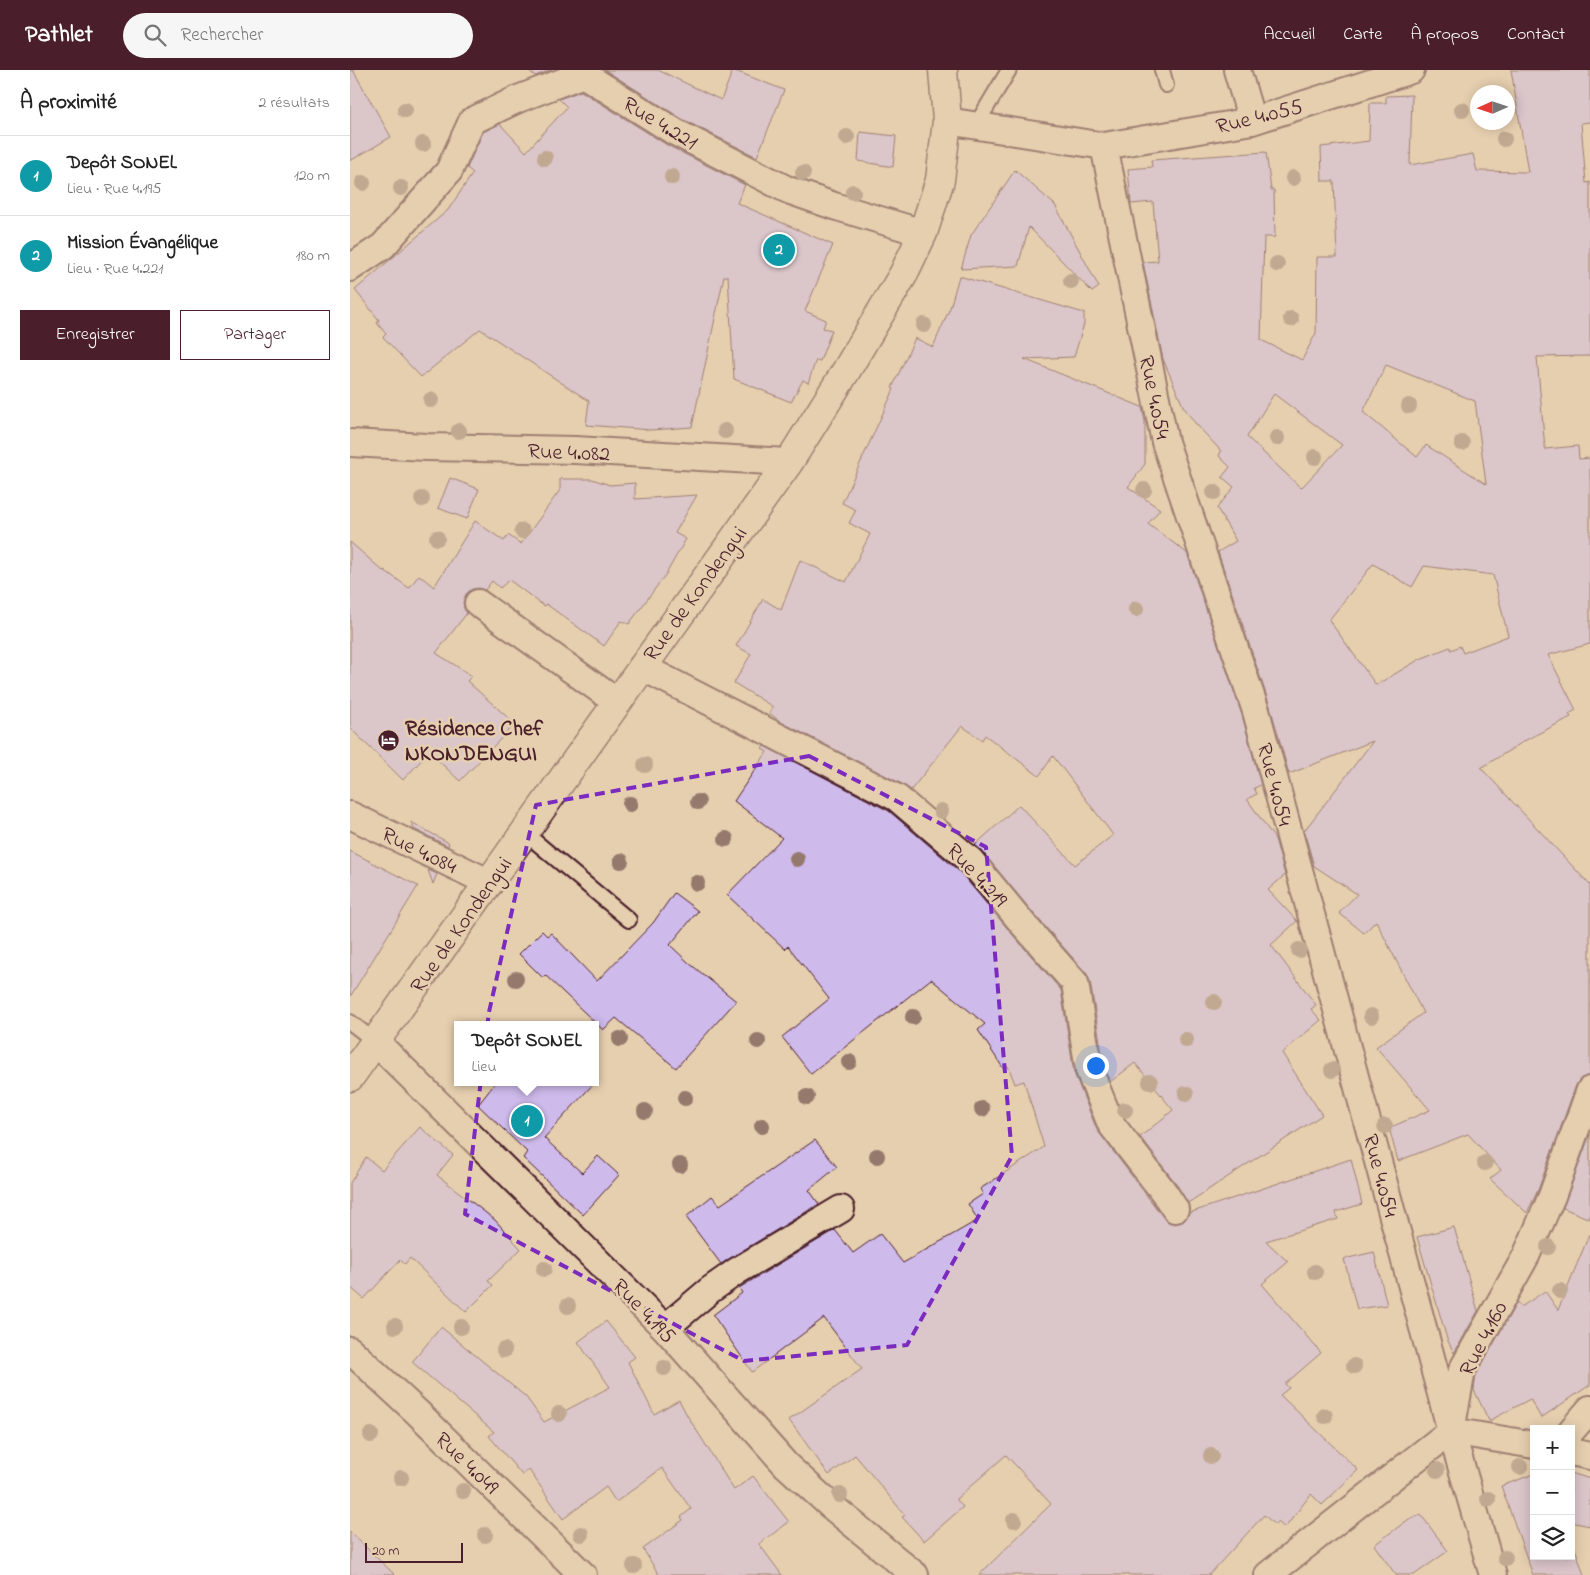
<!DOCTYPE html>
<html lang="fr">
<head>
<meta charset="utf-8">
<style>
	:root { --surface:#fff; --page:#f6f6f6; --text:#222; --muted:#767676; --line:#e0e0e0; --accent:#4a1f2b }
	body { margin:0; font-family:"Indie Flower",sans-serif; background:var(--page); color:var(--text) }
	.controls { position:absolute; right:15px; bottom:15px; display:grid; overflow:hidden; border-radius:0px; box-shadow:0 2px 12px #0003 }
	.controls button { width:45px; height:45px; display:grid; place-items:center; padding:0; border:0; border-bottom:1px solid var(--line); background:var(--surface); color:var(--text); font:25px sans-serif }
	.compass { position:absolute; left:1120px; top:15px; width:45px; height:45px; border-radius:50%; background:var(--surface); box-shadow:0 2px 12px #0003; rotate:267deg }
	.scale { position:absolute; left:15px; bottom:12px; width:98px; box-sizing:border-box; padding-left:5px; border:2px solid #4a1f2b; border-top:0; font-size:14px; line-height:18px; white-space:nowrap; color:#4a1f2b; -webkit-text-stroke:4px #e6cfaf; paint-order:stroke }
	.you { position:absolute; left:745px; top:995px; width:18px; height:18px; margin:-12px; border:4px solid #fff; border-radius:50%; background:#1a73e8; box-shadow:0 0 0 8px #1a73e833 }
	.badge { display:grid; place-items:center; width:32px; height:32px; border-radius:50%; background:var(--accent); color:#fff; font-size:16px; font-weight:700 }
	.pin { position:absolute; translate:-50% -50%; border:2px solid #fff; box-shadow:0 1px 5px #0006 }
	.popup { position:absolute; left:104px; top:951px; width:145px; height:65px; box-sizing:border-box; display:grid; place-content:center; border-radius:0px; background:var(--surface); filter:drop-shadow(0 1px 4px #0005); font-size:16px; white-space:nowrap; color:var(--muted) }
	.popup b { font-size:19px; color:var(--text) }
	.popup::after { content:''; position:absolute; left:50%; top:100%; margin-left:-10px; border:10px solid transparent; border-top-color:var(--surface) }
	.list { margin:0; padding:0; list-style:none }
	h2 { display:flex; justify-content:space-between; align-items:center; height:65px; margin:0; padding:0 20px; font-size:21px }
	h2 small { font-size:16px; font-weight:400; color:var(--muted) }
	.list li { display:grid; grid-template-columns:32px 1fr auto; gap:15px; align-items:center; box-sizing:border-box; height:80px; padding:0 20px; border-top:1px solid var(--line) }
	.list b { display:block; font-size:19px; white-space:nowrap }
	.list p { margin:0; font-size:16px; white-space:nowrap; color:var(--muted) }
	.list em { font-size:16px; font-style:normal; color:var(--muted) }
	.actions { display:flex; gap:10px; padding:15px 20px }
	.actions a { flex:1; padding:11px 0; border:1px solid var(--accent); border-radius:0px; text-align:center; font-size:18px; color:var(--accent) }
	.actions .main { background:var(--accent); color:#fff }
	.icon { flex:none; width:28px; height:28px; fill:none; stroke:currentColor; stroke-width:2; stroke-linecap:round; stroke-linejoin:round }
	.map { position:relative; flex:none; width:1240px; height:1505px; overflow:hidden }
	header { display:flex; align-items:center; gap:30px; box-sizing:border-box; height:70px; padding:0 25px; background:var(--accent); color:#fff }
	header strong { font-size:24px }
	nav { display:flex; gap:28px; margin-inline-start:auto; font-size:18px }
	.search { width:350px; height:45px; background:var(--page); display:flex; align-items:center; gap:12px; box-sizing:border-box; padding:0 18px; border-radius:28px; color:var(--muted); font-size:19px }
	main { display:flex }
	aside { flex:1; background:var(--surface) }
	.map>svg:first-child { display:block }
	.building { fill:#cebaeb; stroke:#4a1f2b; fill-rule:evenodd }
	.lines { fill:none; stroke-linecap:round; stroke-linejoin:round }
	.lane-casing { stroke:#4a1f2b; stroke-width:18 }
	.street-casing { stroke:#4a1f2b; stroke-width:30 }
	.secondary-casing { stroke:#4a1f2b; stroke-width:31 }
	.lane { stroke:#e6cfaf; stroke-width:14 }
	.street { stroke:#e6cfaf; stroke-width:26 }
	.secondary { stroke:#e6cfaf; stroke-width:28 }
	.tree { fill:#96796d }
	.marked { fill:none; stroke:#7b2cbf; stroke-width:4; stroke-dasharray:10 6; stroke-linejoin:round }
	.labels { text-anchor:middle; stroke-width:5; stroke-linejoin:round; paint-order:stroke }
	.street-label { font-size:22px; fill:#4a1f2b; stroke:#e6cfaf }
	.poi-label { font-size:22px; font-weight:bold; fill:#4a1f2b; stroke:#e6cfaf; text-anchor:start }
</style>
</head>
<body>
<header>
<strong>Pathlet</strong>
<div class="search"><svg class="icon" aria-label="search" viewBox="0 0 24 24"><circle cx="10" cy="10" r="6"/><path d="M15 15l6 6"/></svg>Rechercher</div>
<nav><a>Accueil</a><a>Carte</a><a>À propos</a><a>Contact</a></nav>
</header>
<main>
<aside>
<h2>À proximité<small>2 résultats</small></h2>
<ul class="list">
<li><span class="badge" style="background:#0f9aa8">1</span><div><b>Depôt SONEL</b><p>Lieu · Rue 4.195</p></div><em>120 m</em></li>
<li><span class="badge" style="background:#0f9aa8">2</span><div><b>Mission Évangélique</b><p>Lieu · Rue 4.221</p></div><em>180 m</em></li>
</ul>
<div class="actions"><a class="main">Enregistrer</a><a>Partager</a></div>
</aside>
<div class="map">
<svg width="1240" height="1505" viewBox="0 0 1240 1505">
	<rect width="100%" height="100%" fill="#e6cfaf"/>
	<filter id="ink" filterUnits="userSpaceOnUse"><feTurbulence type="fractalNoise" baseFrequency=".02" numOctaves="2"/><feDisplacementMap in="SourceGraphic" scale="10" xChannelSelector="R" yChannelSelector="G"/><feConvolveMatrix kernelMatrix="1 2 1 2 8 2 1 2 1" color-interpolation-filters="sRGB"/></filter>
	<g filter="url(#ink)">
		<path class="building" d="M 0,0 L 3,0 L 41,67 L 0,91 Z
			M 178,0 L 202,0 L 185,6 Z
			M 255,0 L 308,0 L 371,30 L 383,0 L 434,20 L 407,87 L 332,49 Z
			M 1161,0 L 1240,0 L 1240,52 L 1231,53 L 1236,113 L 1240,112 L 1240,286 L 1187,287 L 1195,379 L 1228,376 L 1229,389 L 1240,388 L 1240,574 L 1198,585 L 1226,640 L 1219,644 L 1221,647 L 1176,670 L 1131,698 L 1240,815 L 1240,1005 L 1231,1008 L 1226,1015 L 1188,1120 L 1177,1143 L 1140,1109 L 1151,1100 L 1118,1064 L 1048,1091 L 1039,1058 L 1080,1040 L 1026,977 L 1073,943 L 1026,851 L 1014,863 L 989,843 L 1007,824 L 964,796 L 954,761 L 1023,671 L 939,704 L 920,636 L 868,482 L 886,471 L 867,438 L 884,417 L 872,407 L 880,397 L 869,386 L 871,381 L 845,353 L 833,336 L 813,289 L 793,192 L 808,191 L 803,132 L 781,134 L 778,99 L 802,97 L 801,90 L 916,82 L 921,120 L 924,120 L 925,167 L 914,167 L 911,270 L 952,290 L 966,263 L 967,187 L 987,187 L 984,111 L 972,111 L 971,77 L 1019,71 L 1020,33 L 1036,33 L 1036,26 L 1062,25 L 1060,95 L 1123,84 L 1127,101 L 1178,102 ZM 1036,295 L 1125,331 L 1136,414 L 1076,375 L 1067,387 L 1013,342 ZM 924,324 L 992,375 L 951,418 L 897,367 ZM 1023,494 L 1062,517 L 1074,496 L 1143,505 L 1158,566 L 1113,583 L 1110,576 L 1101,580 L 1100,577 L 1070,589 L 1026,615 L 979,550 Z
			M 231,21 L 317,75 L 395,115 L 387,133 L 483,175 L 455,241 L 476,250 L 473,258 L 482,260 L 470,291 L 466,290 L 458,313 L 453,310 L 441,332 L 384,309 L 378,206 L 374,206 L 342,357 L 301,360 L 236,355 L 239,331 L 130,259 L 71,307 L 33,267 L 36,264 L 27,253 L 29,250 L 5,220 L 98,140 L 123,103 L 117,98 L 133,62 L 150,54 L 176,82 L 217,37 L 209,29 Z
			M 510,62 L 546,66 L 543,97 L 508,91 Z
			M 665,100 L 705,135 L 749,217 L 742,222 L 679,157 L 668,196 L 611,199 L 621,165 Z
			M 609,206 L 734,243 L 734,254 L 724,287 L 674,289 L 792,337 L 795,351 L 795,394 L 778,417 L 810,439 L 798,454 L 837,483 L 892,645 L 911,715 L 904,718 L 907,724 L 897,729 L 925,769 L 935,805 L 918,820 L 947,851 L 921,875 L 966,935 L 961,939 L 971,950 L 932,983 L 972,1045 L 838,1133 L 825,1112 L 790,1067 L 823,1040 L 785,993 L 760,1012 L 754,996 L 740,911 L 737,904 L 684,844 L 632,781 L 625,775 L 669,735 L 725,795 L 763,765 L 703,686 L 689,706 L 635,665 L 632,670 L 612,656 L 561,720 L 554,715 L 431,652 L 419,643 L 423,637 L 384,613 L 401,584 L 386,576 L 413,529 L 431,540 L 450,490 L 496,512 L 520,464 L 499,453 L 506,440 L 492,433 L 544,319 L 542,318 L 565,268 L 583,277 L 600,238 Z
			M 100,408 L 129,419 L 117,449 L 88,438 Z
			M 210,409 L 242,409 L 260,415 L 285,413 L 285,429 L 347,425 L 325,463 L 336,469 L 316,504 L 279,554 L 271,551 L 254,576 L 196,534 L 194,536 L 159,510 L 150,518 L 142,511 L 135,520 L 129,518 L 122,519 L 116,524 L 113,532 L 114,539 L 117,543 L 86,583 L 122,606 L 117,611 L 165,654 L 110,711 L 79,682 L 53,710 L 0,658 L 0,472 L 33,501 L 34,500 L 59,518 L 69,505 L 84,517 L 125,451 L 154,471 L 158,465 L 171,474 L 210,420 Z
			M 414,676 L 539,741 L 610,802 L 662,864 L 711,920 L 724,1003 L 747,1060 L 813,1147 L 818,1152 L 825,1154 L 833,1152 L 839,1143 L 1001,1089 L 1012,1134 L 986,1142 L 988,1149 L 916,1171 L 938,1192 L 912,1214 L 971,1283 L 935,1314 L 939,1318 L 930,1325 L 1008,1400 L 972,1435 L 961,1424 L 935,1458 L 928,1452 L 925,1455 L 914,1445 L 859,1505 L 629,1505 L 701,1434 L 656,1385 L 606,1429 L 613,1437 L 574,1471 L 552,1447 L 555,1445 L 505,1385 L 479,1405 L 439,1350 L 512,1299 L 474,1248 L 402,1302 L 363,1245 L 392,1223 L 389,1218 L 485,1160 L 503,1183 L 530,1164 L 553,1193 L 628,1150 L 618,1134 L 633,1124 L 630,1119 L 694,1077 L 674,1011 L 665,1014 L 658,996 L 653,998 L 628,960 L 635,954 L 581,909 L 461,1004 L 432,967 L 479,929 L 438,876 L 435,879 L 377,825 L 432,768 L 384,731 L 417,682 L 412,679 Z
			M 61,752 L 99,773 L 98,776 L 64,759 Z
			M 0,781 L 68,816 L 0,927 Z
			M 78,800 L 87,804 L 83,814 Z
			M 324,823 L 348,841 L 320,875 L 339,893 L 386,931 L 326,998 L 266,948 L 253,960 L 195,905 L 193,908 L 169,884 L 192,861 L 197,866 L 201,863 L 247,911 L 303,853 Z
			M 146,1012 L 245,1012 L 194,1068 L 232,1103 L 248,1086 L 269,1105 L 233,1145 L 173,1088 L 177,1082 L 128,1035 Z
			M 70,1057 L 103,1085 L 87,1105 L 145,1150 L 171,1179 L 138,1211 L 143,1215 L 116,1242 L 60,1188 L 55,1194 L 50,1190 L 14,1229 L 0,1217 L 0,1113 L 16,1087 L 32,1100 Z
			M 1240,1064 L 1240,1149 L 1213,1138 Z
			M 465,1070 L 487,1097 L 459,1120 L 469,1134 L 371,1194 L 336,1147 L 362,1126 L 370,1135 Z
			M 1104,1157 L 1128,1241 L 1104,1283 L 1097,1269 L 1067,1167 Z
			M 1239,1165 L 1240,1165 L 1240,1315 L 1191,1348 L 1180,1329 L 1139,1351 L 1124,1320 L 1126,1305 L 1167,1232 L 1171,1237 L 1195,1221 L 1208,1240 Z
			M 1024,1182 L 1037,1235 L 1007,1239 L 994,1189 Z
			M 256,1251 L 285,1287 L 278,1292 L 304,1344 L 329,1330 L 337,1345 L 384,1420 L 403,1406 L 439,1452 L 409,1474 L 432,1505 L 309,1505 L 293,1479 L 333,1450 L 331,1447 L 341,1439 L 312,1398 L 266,1432 L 256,1417 L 213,1449 L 179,1400 L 172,1405 L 139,1366 L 144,1362 L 62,1292 L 91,1257 L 176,1327 L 194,1352 L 260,1317 L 228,1272 Z
			M 1221,1403 L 1240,1409 L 1240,1456 L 1221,1452 Z
			M 1184,1404 L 1184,1486 L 1221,1486 L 1221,1466 L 1234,1505 L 1183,1505 L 1151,1416 Z
			M 1071,1445 L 1098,1481 L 1064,1505 L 1046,1505 L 1024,1475 L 1059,1449 Z
			M 0,1462 L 45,1505 L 0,1505 Z"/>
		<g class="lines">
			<defs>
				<path id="lane" d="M 812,0 L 816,15
					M 626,55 L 659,0
					M 175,763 L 279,850
					M 0,952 L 26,972"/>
				<path id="street" d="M 887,0 L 902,51
					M 597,51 L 754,76 L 815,372 L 906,641 L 1101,1361 L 1143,1505
					M 754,76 L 902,51 L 1061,0
					M 0,198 L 33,176 L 99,101 L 122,51 L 168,29 L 233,4 L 325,62 L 438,120 L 484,136 L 573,163
					M 0,373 L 77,377 L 225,380 L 439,392
					M 128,533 L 267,632
					M 292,597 L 547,728 L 621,791 L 673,854 L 725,913 L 739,1000 L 761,1054 L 813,1121 L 825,1139
					M 0,745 L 140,813
					M 26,972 L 315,1258 L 436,1395 L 480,1435 L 565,1505
					M 315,1258 L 360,1220 L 387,1201 L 491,1139
					M 0,1280 L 68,1343 L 233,1505
					M 1101,1361 L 1184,1375
					M 1221,1361 L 1240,1339
					M 1221,1382 L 1240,1386
					M 918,1505 L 1101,1361 L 1112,1300 L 1176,1186 L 1202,1126 L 1240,1020"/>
				<path id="secondary" d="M 0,1007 L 439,392 L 496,301 L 553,205 L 573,163 L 590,110 L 597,51 L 593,0"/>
			</defs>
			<use href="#lane" class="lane-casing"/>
			<use href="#street" class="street-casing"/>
			<use href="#secondary" class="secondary-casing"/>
			<use href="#lane" class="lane"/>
			<use href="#street" class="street"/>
			<use href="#secondary" class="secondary"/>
		</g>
		<g class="tree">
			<circle cx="55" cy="40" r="8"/>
			<circle cx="1112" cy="40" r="8"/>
			<circle cx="497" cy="67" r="8"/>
			<circle cx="1154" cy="69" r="8"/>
			<circle cx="73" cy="74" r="8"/>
			<circle cx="195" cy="88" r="8"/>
			<circle cx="453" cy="103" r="8"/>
			<circle cx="322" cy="107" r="8"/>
			<circle cx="943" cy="108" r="8"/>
			<circle cx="13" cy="113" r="8"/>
			<circle cx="51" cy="118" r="8"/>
			<circle cx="503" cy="122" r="8"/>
			<circle cx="927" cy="194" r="8"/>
			<circle cx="721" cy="211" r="8"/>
			<circle cx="941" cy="249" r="8"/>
			<circle cx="574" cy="255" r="8"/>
			<circle cx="81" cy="330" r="8"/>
			<circle cx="1059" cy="336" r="8"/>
			<circle cx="109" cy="361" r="8"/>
			<circle cx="375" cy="361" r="8"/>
			<circle cx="927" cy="368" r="8"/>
			<circle cx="1112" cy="373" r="8"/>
			<circle cx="965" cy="387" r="8"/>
			<circle cx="794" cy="420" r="8"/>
			<circle cx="864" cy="422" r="8"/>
			<circle cx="72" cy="429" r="8"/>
			<circle cx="172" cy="461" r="8"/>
			<circle cx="87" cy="468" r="8"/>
			<circle cx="786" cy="539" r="8"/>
			<circle cx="295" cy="695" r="8"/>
			<circle cx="348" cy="732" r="8"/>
			<circle cx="280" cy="734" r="8"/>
			<circle cx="591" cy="741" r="8"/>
			<circle cx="376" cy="769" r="8"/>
			<circle cx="447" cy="789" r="8"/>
			<circle cx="271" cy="791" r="8"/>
			<circle cx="347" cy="813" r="8"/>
			<circle cx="949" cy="880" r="8"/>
			<circle cx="166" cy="909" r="8"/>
			<circle cx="864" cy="932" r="8"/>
			<circle cx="1021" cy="946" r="8"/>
			<circle cx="563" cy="947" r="8"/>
			<circle cx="270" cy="969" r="8"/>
			<circle cx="836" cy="970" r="8"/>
			<circle cx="408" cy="971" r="8"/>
			<circle cx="499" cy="992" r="8"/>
			<circle cx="982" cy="1000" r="8"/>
			<circle cx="800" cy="1012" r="8"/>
			<circle cx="836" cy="1024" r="8"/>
			<circle cx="457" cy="1027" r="8"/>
			<circle cx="335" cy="1028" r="8"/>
			<circle cx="632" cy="1039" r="8"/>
			<circle cx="775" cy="1040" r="8"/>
			<circle cx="295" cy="1041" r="8"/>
			<circle cx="412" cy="1056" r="8"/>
			<circle cx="1035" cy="1056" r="8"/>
			<circle cx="527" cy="1086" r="8"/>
			<circle cx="1135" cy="1093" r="8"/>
			<circle cx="330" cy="1095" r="8"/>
			<circle cx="1198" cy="1177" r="8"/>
			<circle cx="194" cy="1199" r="8"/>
			<circle cx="965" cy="1202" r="8"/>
			<circle cx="1210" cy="1221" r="8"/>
			<circle cx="218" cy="1236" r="8"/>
			<circle cx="45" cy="1256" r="8"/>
			<circle cx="111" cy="1257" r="8"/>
			<circle cx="154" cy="1280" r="8"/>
			<circle cx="1004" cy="1296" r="8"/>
			<circle cx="314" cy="1298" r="8"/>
			<circle cx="209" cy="1344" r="8"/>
			<circle cx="975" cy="1346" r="8"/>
			<circle cx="21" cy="1365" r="8"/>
			<circle cx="861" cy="1386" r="8"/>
			<circle cx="1170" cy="1397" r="8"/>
			<circle cx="1087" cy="1400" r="8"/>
			<circle cx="51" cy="1408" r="8"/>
			<circle cx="113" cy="1421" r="8"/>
			<circle cx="490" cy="1425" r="8"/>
			<circle cx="1138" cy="1429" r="8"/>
			<circle cx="664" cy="1450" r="8"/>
			<circle cx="231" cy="1464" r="8"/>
			<circle cx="135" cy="1465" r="8"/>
			<circle cx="1155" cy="1488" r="8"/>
			<circle cx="284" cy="1496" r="8"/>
		</g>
	</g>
	<path d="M0 0H1240V1505H0ZM 459,686 L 636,777 L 662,1086 L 557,1275 L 394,1291 L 115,1144 L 139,942 L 186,735 Z" fill="#e6cfaf" fill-opacity=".55" fill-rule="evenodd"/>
	<path class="marked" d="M 459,686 L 636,777 L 662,1086 L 557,1275 L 394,1291 L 115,1144 L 139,942 L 186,735 Z"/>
	<defs>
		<symbol id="hotel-disc" viewBox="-11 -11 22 22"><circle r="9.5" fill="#4a1f2b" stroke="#e6cfaf"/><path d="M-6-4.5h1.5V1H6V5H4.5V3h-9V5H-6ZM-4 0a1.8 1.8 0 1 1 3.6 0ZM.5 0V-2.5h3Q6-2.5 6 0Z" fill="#fff"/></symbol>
	</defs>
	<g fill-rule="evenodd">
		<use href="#hotel-disc" x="26" y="658" width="25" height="25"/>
	</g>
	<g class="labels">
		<g class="street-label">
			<text transform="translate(909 45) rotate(-14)" y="8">Rue 4.055</text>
			<text transform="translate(311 52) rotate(31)" y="8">Rue 4.221</text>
			<text transform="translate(806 327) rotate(78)" y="8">Rue 4.054</text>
			<text transform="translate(219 381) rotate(2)" y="8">Rue 4.082</text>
			<text transform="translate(344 523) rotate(-54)" y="8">Rue de Kondengui</text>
			<text transform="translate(926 714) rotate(75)" y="8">Rue 4.054</text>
			<text transform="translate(70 779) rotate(26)" y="8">Rue 4.084</text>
			<text transform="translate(628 804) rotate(47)" y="8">Rue 4.219</text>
			<text transform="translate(110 854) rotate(-55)" y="8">Rue de Kondengui</text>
			<text transform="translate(1032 1105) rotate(75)" y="8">Rue 4.054</text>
			<text transform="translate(295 1240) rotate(46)" y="8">Rue 4.195</text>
			<text transform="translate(1132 1268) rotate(-63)" y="8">Rue 4.160</text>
			<text transform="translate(118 1392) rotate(44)" y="8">Rue 4.049</text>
		</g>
		<g class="poi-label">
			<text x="55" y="665">Résidence Chef<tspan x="55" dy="25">NKONDENGUI</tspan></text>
		</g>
	</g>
</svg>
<div class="controls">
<button>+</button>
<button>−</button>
<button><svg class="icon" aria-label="layers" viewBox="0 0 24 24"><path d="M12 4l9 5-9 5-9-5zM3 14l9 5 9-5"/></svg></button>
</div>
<svg class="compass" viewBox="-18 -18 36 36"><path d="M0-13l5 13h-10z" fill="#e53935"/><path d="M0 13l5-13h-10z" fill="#767676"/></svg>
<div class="scale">20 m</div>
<div class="you"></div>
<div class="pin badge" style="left:177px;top:1051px;background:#0f9aa8">1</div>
<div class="popup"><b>Depôt SONEL</b>Lieu</div>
<div class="pin badge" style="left:429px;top:180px;background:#0f9aa8">2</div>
</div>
</main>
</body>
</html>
